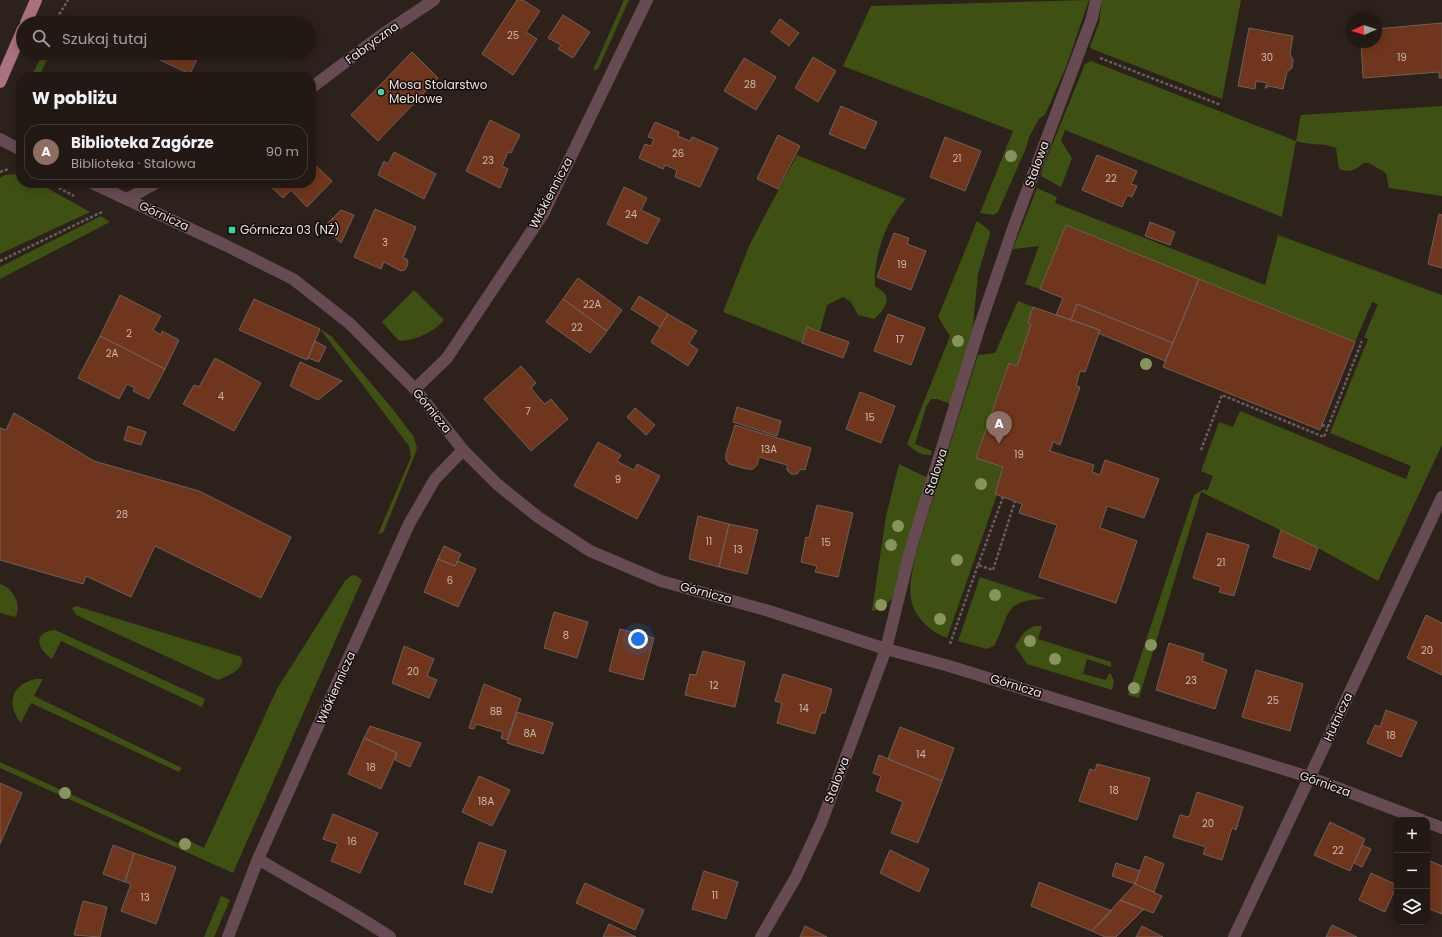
<!DOCTYPE html>
<html lang="pl">
<head>
<meta charset="utf-8">
<style>
	:root { --surface:#221915; --page:#2a221e; --text:#f1f3f6; --muted:#a2a0a0; --line:#3f3834; --accent:#3ed4a3 }
	body { margin:0; font-family:Poppins,sans-serif; background:var(--page); color:var(--text) }
	.controls { position:absolute; right:12px; bottom:12px; display:grid; overflow:hidden; border-radius:8px; box-shadow:0 2px 10px #0003 }
	.controls button { width:36px; height:36px; display:grid; place-items:center; padding:0; border:0; border-bottom:1px solid var(--line); background:var(--surface); color:var(--text); font:20px sans-serif }
	.compass { position:absolute; left:1346px; top:12px; width:36px; height:36px; border-radius:50%; background:var(--surface); box-shadow:0 2px 10px #0003; rotate:267deg }
	.you { position:absolute; left:638px; top:639px; width:14px; height:14px; margin:-10px; border:3px solid #fff; border-radius:50%; background:#1a73e8; box-shadow:0 0 0 6px #1a73e833 }
	.badge { display:grid; place-items:center; width:26px; height:26px; border-radius:50%; background:var(--accent); color:#fff; font-size:13px; font-weight:700 }
	.pin { position:absolute; translate:-50% -33px; filter:drop-shadow(0 1px 2px #0008) }
	.pin::after { content:''; position:absolute; top:21px; width:14px; height:12px; background:inherit; clip-path:polygon(0 0,100% 0,50% 100%) }
	.list { margin:0; padding:0; list-style:none }
	h2 { display:flex; justify-content:space-between; align-items:center; height:52px; margin:0; padding:0 16px; font-size:17px }
	h2 small { font-size:13px; font-weight:400; color:var(--muted) }
	.list li { display:grid; grid-template-columns:26px 1fr auto; gap:12px; align-items:center; box-sizing:border-box; height:56px; margin:0 8px 8px; padding:0 8px; border:1px solid var(--line); border-radius:16px }
	.list b { display:block; font-size:15px; white-space:nowrap }
	.list p { margin:0; font-size:13px; white-space:nowrap; color:var(--muted) }
	.list em { font-size:13px; font-style:normal; color:var(--muted) }
	.icon { flex:none; width:22px; height:22px; fill:none; stroke:currentColor; stroke-width:2; stroke-linecap:round; stroke-linejoin:round }
	.map { position:relative; flex:none; width:1442px; height:937px; overflow:hidden }
	.search { position:absolute; background:var(--surface); box-shadow:0 2px 10px #0003; left:16px; top:16px; width:300px; height:44px; display:flex; align-items:center; gap:10px; box-sizing:border-box; padding:0 14px; border-radius:22px; color:var(--muted); font-size:15px }
	.panel { position:absolute; background:var(--surface); box-shadow:0 2px 10px #0003; left:16px; top:72px; width:300px; height:116px; border-radius:16px }
	.map>svg:first-child { display:block }
	.green { fill:#3f5112 }
	.building { fill:#6f361d; stroke:#6f605a }
	.lines { fill:none; stroke-linecap:round; stroke-linejoin:round }
	.path { stroke:#6a5f5a; stroke-width:2.5; stroke-dasharray:3 2; stroke-linecap:butt }
	.minor { stroke:#684b52; stroke-width:12 }
	.major { stroke:#ab7180; stroke-width:12 }
	.tree { fill:#889460 }
	.poi-dot { fill:#3ed4a3; stroke:#110c0a; stroke-width:1.5 }
	.labels { text-anchor:middle; stroke-width:3; stroke-linejoin:round; paint-order:stroke }
	.number-label { font-size:10px; fill:#ceb9b1 }
	.street-label { font-size:12px; fill:#eee5e2; stroke:#110c0a }
	.poi-label { font-size:12px; fill:#eee5e2; stroke:#110c0a; text-anchor:start }
</style>
</head>
<body>
<div class="map">
<svg width="1442" height="937" viewBox="0 0 1442 937">
	<rect width="100%" height="100%" fill="#2d211c"/>
	<path class="green" d="M 624,0 L 629,0 L 598,69 L 593,70 Z
		M 1089,0 L 1066,67 L 1045,115 L 1039,119 L 1029,137 L 1026,148 L 998,212 L 993,215 L 980,213 L 1013,131 L 843,66 L 871,6 Z
		M 1102,0 L 1241,0 L 1222,99 L 1092,49 L 1090,47 L 1099,23 Z
		M 43,53 L 50,53 L 39,77 L 31,77 Z
		M 1091,61 L 1296,141 L 1301,115 L 1442,106 L 1442,196 L 1389,188 L 1386,173 L 1369,163 L 1363,163 C 1356,170 1350,173 1339,169 L 1336,148 C 1323,142 1309,146 1296,141 L 1282,217 L 1065,130 L 1061,141 L 1072,158 L 1061,187 L 1041,176 L 1043,167 L 1085,64 Z
		M 797,155 L 906,199 C 886,221 873,256 875,286 C 878,288 883,291 885,294 C 891,303 879,315 874,319 L 858,315 L 851,302 L 843,297 L 827,305 L 820,331 L 807,327 L 802,343 L 723,312 L 750,244 Z
		M 14,174 L 21,176 L 21,183 L 38,183 L 90,212 L 0,254 L 0,178 L 5,175 Z
		M 1037,188 L 1057,197 L 1055,203 L 1265,285 L 1278,235 L 1442,295 L 1442,445 L 1378,581 L 1318,548 L 1201,492 L 1139,698 L 1128,695 L 1194,495 L 1204,489 L 1207,491 L 1213,476 L 1201,471 L 1219,422 L 1233,427 L 1240,411 L 1406,479 L 1411,466 L 1330,433 L 1368,339 L 1364,337 L 1378,304 L 1372,302 L 1355,342 L 1066,225 L 1040,289 L 1025,284 L 1039,246 L 1013,249 Z
		M 101,216 L 110,222 L 0,279 L 0,267 Z
		M 977,221 L 989,230 L 990,234 L 978,274 L 972,334 L 950,404 L 937,399 L 931,399 L 926,407 L 915,444 L 932,451 L 931,455 C 921,456 914,450 907,444 L 950,336 L 938,317 Z
		M 414,290 L 444,320 C 432,333 417,340 399,341 L 382,322 Z
		M 1018,301 L 1033,307 L 1028,323 L 1031,324 L 1017,366 L 1009,363 L 976,457 L 1003,467 L 995,494 L 997,495 L 947,638 C 937,634 931,630 924,623 C 903,601 911,580 916,553 L 978,355 L 995,353 Z
		M 320,329 L 331,336 L 391,407 L 414,437 L 417,448 L 414,457 L 383,533 L 378,534 L 411,457 L 409,446 Z
		M 899,464 L 928,478 L 892,599 L 880,609 L 872,611 L 886,516 Z
		M 355,575 L 362,580 L 233,873 L 0,768 L 0,762 L 182,845 L 185,839 L 204,848 L 277,689 L 345,581 L 351,576 Z
		M 980,577 L 1046,599 C 1001,600 1011,615 994,646 L 987,649 L 958,641 Z
		M 0,584 C 12,587 23,605 15,617 L 0,613 Z
		M 76,606 L 239,656 L 242,658 C 244,670 227,676 218,680 L 76,615 L 72,608 Z
		M 1034,626 L 1042,626 L 1038,639 L 1111,662 L 1111,667 L 1087,659 L 1083,674 L 1106,680 L 1109,673 L 1111,674 L 1114,681 L 1112,690 L 1027,664 L 1015,646 L 1024,632 Z
		M 55,630 L 205,699 L 202,707 L 61,641 L 52,659 C 37,649 32,632 55,630 Z
		M 35,679 L 43,679 L 34,696 L 182,768 L 179,772 L 31,703 L 21,723 C 6,704 11,685 35,679 Z
		M 221,896 L 230,900 L 214,937 L 204,937 Z"/>
	<path class="building" d="M 517,0 L 523,0 L 540,11 L 526,32 L 537,39 L 513,75 L 482,54 Z
		M 563,15 L 590,32 L 573,58 L 558,49 L 561,45 L 548,38 Z
		M 780,19 L 799,33 L 789,46 L 771,32 Z
		M 1442,23 L 1442,78 L 1439,78 L 1439,72 L 1363,78 L 1361,42 L 1376,42 L 1376,29 Z
		M 1249,28 L 1293,36 L 1290,54 L 1293,60 L 1292,68 L 1287,72 L 1283,89 L 1268,86 L 1267,88 L 1265,88 L 1267,83 L 1256,81 L 1255,89 L 1238,86 Z
		M 412,52 L 438,78 L 378,141 L 351,115 Z
		M 145,53 L 200,53 L 190,74 Z
		M 813,57 L 836,71 L 818,102 L 795,88 Z
		M 744,58 L 776,77 L 756,110 L 724,91 Z
		M 841,106 L 877,122 L 865,149 L 829,134 Z
		M 490,120 L 520,135 L 511,153 L 508,152 L 502,166 L 508,169 L 500,188 L 466,171 Z
		M 655,122 L 679,132 L 678,136 L 690,141 L 692,137 L 718,148 L 700,187 L 675,177 L 677,170 L 665,165 L 663,169 L 639,158 L 645,144 L 651,146 L 654,139 L 648,137 Z
		M 778,135 L 800,146 L 778,189 L 757,179 Z
		M 945,137 L 981,151 L 965,191 L 930,177 Z
		M 394,152 L 436,174 L 424,199 L 378,175 L 384,161 L 388,164 Z
		M 1097,155 L 1137,171 L 1131,184 L 1137,186 L 1132,197 L 1127,195 L 1122,207 L 1082,190 Z
		M 311,161 L 332,181 L 307,207 L 291,190 L 283,198 L 267,183 L 311,183 Z
		M 624,187 L 647,198 L 641,210 L 660,219 L 647,244 L 607,224 Z
		M 375,209 L 416,227 L 403,258 L 407,259 L 408,264 L 405,270 L 401,271 L 384,262 L 381,269 L 354,257 Z
		M 341,210 L 354,215 L 341,243 L 324,227 Z
		M 1439,214 L 1442,215 L 1442,268 L 1428,264 Z
		M 1150,222 L 1175,232 L 1170,245 L 1145,236 Z
		M 1066,225 L 1199,279 L 1173,343 L 1077,304 L 1071,320 L 1056,315 L 1063,298 L 1040,289 Z
		M 894,233 L 909,238 L 907,244 L 926,251 L 911,290 L 877,277 Z
		M 578,278 L 622,310 L 607,331 L 563,299 Z
		M 1199,279 L 1355,342 L 1320,430 L 1163,367 Z
		M 120,295 L 161,316 L 153,330 L 161,335 L 162,331 L 179,340 L 165,369 L 100,336 Z
		M 639,296 L 668,314 L 660,327 L 631,309 Z
		M 254,299 L 320,329 L 307,360 L 239,330 Z
		M 563,299 L 607,331 L 590,353 L 546,322 Z
		M 1077,304 L 1173,343 L 1165,361 L 1098,333 L 1100,330 L 1071,320 Z
		M 1033,307 L 1100,330 L 1085,372 L 1080,371 L 1076,386 L 1080,387 L 1060,445 L 1053,442 L 1050,451 L 1094,465 L 1092,472 L 1100,475 L 1105,460 L 1159,479 L 1144,518 L 1107,506 L 1100,528 L 1137,541 L 1116,603 L 1039,577 L 1057,525 L 1019,513 L 1022,504 L 995,494 L 1003,467 L 976,458 L 1009,363 L 1017,366 L 1031,324 L 1028,323 Z
		M 668,314 L 697,331 L 689,343 L 698,350 L 688,366 L 651,342 Z
		M 888,314 L 925,328 L 911,365 L 874,351 Z
		M 807,327 L 849,342 L 843,358 L 802,343 Z
		M 100,336 L 165,369 L 149,399 L 133,391 L 135,388 L 127,384 L 119,399 L 78,378 Z
		M 315,341 L 326,347 L 319,362 L 308,358 Z
		M 215,358 L 261,383 L 234,431 L 183,404 L 194,385 L 199,387 Z
		M 300,362 L 342,381 L 318,400 L 290,386 Z
		M 521,366 L 536,383 L 531,388 L 539,398 L 545,404 L 551,399 L 568,419 L 531,451 L 484,399 Z
		M 860,392 L 895,406 L 881,443 L 846,429 Z
		M 737,407 L 781,421 L 777,436 L 733,422 Z
		M 635,408 L 655,425 L 646,435 L 627,417 Z
		M 14,413 L 94,461 L 199,491 L 291,537 L 261,598 L 155,546 L 131,597 L 86,576 L 83,584 L 0,560 L 0,428 L 6,430 Z
		M 735,425 L 811,448 L 805,470 L 801,469 L 797,474 L 791,474 L 787,470 L 787,465 L 759,457 L 757,465 L 753,469 L 747,469 L 729,464 L 726,460 L 726,454 Z
		M 128,426 L 146,432 L 141,445 L 124,440 Z
		M 598,442 L 621,455 L 617,461 L 622,464 L 634,470 L 637,464 L 660,476 L 637,519 L 574,486 Z
		M 817,505 L 853,513 L 838,577 L 815,572 L 817,566 L 801,562 L 806,537 L 809,538 Z
		M 698,516 L 729,524 L 719,567 L 689,559 Z
		M 729,524 L 758,530 L 747,574 L 719,567 Z
		M 1281,530 L 1318,548 L 1310,570 L 1273,557 Z
		M 1207,533 L 1249,545 L 1234,596 L 1219,592 L 1221,587 L 1193,578 Z
		M 444,546 L 461,554 L 455,566 L 438,559 Z
		M 438,559 L 455,566 L 458,561 L 476,569 L 458,607 L 424,592 Z
		M 554,612 L 588,622 L 577,658 L 544,648 Z
		M 1426,615 L 1442,623 L 1442,675 L 1407,658 Z
		M 620,629 L 654,638 L 643,680 L 609,671 Z
		M 1169,643 L 1204,654 L 1202,661 L 1227,670 L 1215,709 L 1156,690 Z
		M 404,646 L 434,659 L 427,676 L 437,680 L 429,698 L 392,683 Z
		M 703,651 L 745,662 L 735,707 L 685,695 L 690,674 L 696,675 Z
		M 1256,670 L 1303,684 L 1290,731 L 1242,717 Z
		M 783,674 L 832,689 L 825,713 L 821,713 L 815,734 L 777,723 L 782,703 L 775,701 Z
		M 484,684 L 521,699 L 507,740 L 501,738 L 503,732 L 476,724 L 474,729 L 469,728 Z
		M 1386,710 L 1417,722 L 1401,757 L 1367,743 L 1375,725 L 1380,727 Z
		M 517,712 L 553,723 L 543,754 L 507,743 Z
		M 370,726 L 421,743 L 410,767 L 395,760 L 397,753 L 364,738 Z
		M 900,727 L 954,748 L 942,781 L 888,759 Z
		M 364,738 L 397,753 L 381,789 L 348,774 Z
		M 879,755 L 942,781 L 918,843 L 891,833 L 903,802 L 876,791 L 881,776 L 873,773 Z
		M 1097,764 L 1150,778 L 1137,820 L 1079,801 L 1090,769 L 1095,771 Z
		M 479,776 L 510,790 L 492,826 L 462,812 Z
		M 0,783 L 22,793 L 0,844 Z
		M 1197,792 L 1243,807 L 1236,830 L 1232,828 L 1222,860 L 1203,854 L 1206,847 L 1173,837 L 1180,815 L 1189,817 Z
		M 333,814 L 378,833 L 360,873 L 331,861 L 338,844 L 323,839 Z
		M 1330,822 L 1365,839 L 1350,871 L 1314,855 Z
		M 479,842 L 506,851 L 492,893 L 464,884 Z
		M 113,845 L 134,853 L 125,882 L 103,874 Z
		M 1362,845 L 1371,849 L 1362,867 L 1354,863 Z
		M 890,850 L 929,869 L 919,892 L 880,873 Z
		M 134,853 L 176,867 L 156,924 L 121,911 L 131,884 L 125,882 Z
		M 1145,856 L 1164,864 L 1154,892 L 1135,884 Z
		M 1430,861 L 1442,866 L 1442,914 L 1427,908 L 1427,868 Z
		M 1116,863 L 1140,871 L 1135,884 L 1112,876 Z
		M 704,871 L 738,882 L 726,919 L 692,909 Z
		M 1371,873 L 1397,885 L 1385,912 L 1359,900 Z
		M 1039,882 L 1112,911 L 1092,931 L 1031,906 Z
		M 585,883 L 644,910 L 635,930 L 576,903 Z
		M 1135,884 L 1162,896 L 1153,913 L 1120,900 Z
		M 1120,900 L 1144,909 L 1116,937 L 1105,937 L 1092,931 Z
		M 83,901 L 107,907 L 100,937 L 74,935 Z
		M 609,924 L 636,937 L 603,937 Z
		M 1332,925 L 1357,937 L 1326,937 Z
		M 805,926 L 827,937 L 800,937 Z
		M 1142,926 L 1163,937 L 1136,937 Z"/>
	<g class="lines">
		<path class="path" d="M 54,23 L 68,0
			M 1100,58 L 1221,105
			M 21,93 L 21,103
			M 0,172 L 9,169
			M 50,183 L 74,196
			M 0,261 L 102,212
			M 1322,425 L 1328,427
			M 1201,450 L 1222,395 L 1324,437 L 1362,341
			M 978,565 L 1003,497
			M 950,644 L 978,565 L 993,570 L 1015,501"/>
		<path class="minor" d="M 311,88 L 380,36 L 434,0
			M 0,139 L 21,150
			M 92,183 L 227,246 L 293,279 L 349,323 L 415,389 L 463,450 L 497,484 L 538,517 L 590,551 L 661,581 L 769,611 L 886,649 L 949,666 L 1309,777 L 1422,820
			M 127,199 L 156,183
			M 415,389 L 447,358 L 543,214 L 647,0
			M 1427,822 L 1442,828
			M 258,859 C 302,886 348,908 390,937
			M 228,937 L 258,859 L 409,524 L 435,479 L 463,450
			M 761,937 L 796,877 L 822,821 L 886,649 L 911,548 L 980,325 L 1015,223 L 1092,18 L 1096,0
			M 1234,937 L 1442,497"/>
		<path class="major" d="M 26,23 L 36,0
			M 0,82 L 23,29"/>
	</g>
	<g class="tree">
		<circle cx="1011" cy="156" r="6"/>
		<circle cx="958" cy="341" r="6"/>
		<circle cx="1146" cy="364" r="6"/>
		<circle cx="981" cy="484" r="6"/>
		<circle cx="898" cy="526" r="6"/>
		<circle cx="891" cy="545" r="6"/>
		<circle cx="957" cy="560" r="6"/>
		<circle cx="995" cy="595" r="6"/>
		<circle cx="881" cy="605" r="6"/>
		<circle cx="940" cy="619" r="6"/>
		<circle cx="1030" cy="641" r="6"/>
		<circle cx="1151" cy="645" r="6"/>
		<circle cx="1055" cy="659" r="6"/>
		<circle cx="1134" cy="688" r="6"/>
		<circle cx="65" cy="793" r="6"/>
		<circle cx="185" cy="844" r="6"/>
	</g>
	<g class="poi-dot">
		<circle cx="381" cy="92" r="4"/>
		<rect x="228" y="226" width="8" height="8" rx="2"/>
	</g>
	<g class="labels">
		<g class="number-label">
			<text x="513" y="39">25</text>
			<text x="1267" y="61">30</text>
			<text x="1402" y="61">19</text>
			<text x="750" y="88">28</text>
			<text x="678" y="157">26</text>
			<text x="957" y="162">21</text>
			<text x="488" y="164">23</text>
			<text x="1111" y="182">22</text>
			<text x="631" y="218">24</text>
			<text x="385" y="246">3</text>
			<text x="902" y="268">19</text>
			<text x="592" y="308">22A</text>
			<text x="577" y="331">22</text>
			<text x="129" y="337">2</text>
			<text x="900" y="343">17</text>
			<text x="112" y="357">2A</text>
			<text x="221" y="400">4</text>
			<text x="528" y="415">7</text>
			<text x="870" y="421">15</text>
			<text x="769" y="453">13A</text>
			<text x="1019" y="458">19</text>
			<text x="618" y="483">9</text>
			<text x="122" y="518">28</text>
			<text x="709" y="545">11</text>
			<text x="826" y="546">15</text>
			<text x="738" y="553">13</text>
			<text x="1221" y="566">21</text>
			<text x="450" y="584">6</text>
			<text x="566" y="639">8</text>
			<text x="1427" y="654">20</text>
			<text x="413" y="675">20</text>
			<text x="1191" y="684">23</text>
			<text x="714" y="689">12</text>
			<text x="1273" y="704">25</text>
			<text x="804" y="712">14</text>
			<text x="496" y="715">8B</text>
			<text x="530" y="737">8A</text>
			<text x="1391" y="739">18</text>
			<text x="921" y="758">14</text>
			<text x="371" y="771">18</text>
			<text x="1114" y="794">18</text>
			<text x="486" y="805">18A</text>
			<text x="1208" y="827">20</text>
			<text x="352" y="845">16</text>
			<text x="1338" y="854">22</text>
			<text x="715" y="899">11</text>
			<text x="145" y="901">13</text>
		</g>
		<g class="street-label">
			<text transform="translate(372 43) rotate(-36)" y="4">Fabryczna</text>
			<text transform="translate(1037 164) rotate(-70)" y="4">Stalowa</text>
			<text transform="translate(551 193) rotate(-62)" y="4">Włókiennicza</text>
			<text transform="translate(164 216) rotate(25)" y="4">Górnicza</text>
			<text transform="translate(432 411) rotate(51)" y="4">Górnicza</text>
			<text transform="translate(936 472) rotate(-72)" y="4">Stalowa</text>
			<text transform="translate(706 593) rotate(15)" y="4">Górnicza</text>
			<text transform="translate(1016 686) rotate(17)" y="4">Górnicza</text>
			<text transform="translate(336 688) rotate(-66)" y="4">Włókiennicza</text>
			<text transform="translate(1338 717) rotate(-65)" y="4">Hutnicza</text>
			<text transform="translate(837 780) rotate(-69)" y="4">Stalowa</text>
			<text transform="translate(1325 784) rotate(20)" y="4">Górnicza</text>
		</g>
		<g class="poi-label">
			<text x="389" y="89">Mosa Stolarstwo<tspan x="389" dy="14">Meblowe</tspan></text>
			<text x="240" y="234">Górnicza 03 (NŻ)</text>
		</g>
	</g>
</svg>
<div class="controls">
<button>+</button>
<button>−</button>
<button><svg class="icon" aria-label="layers" viewBox="0 0 24 24"><path d="M12 4l9 5-9 5-9-5zM3 14l9 5 9-5"/></svg></button>
</div>
<svg class="compass" viewBox="-18 -18 36 36"><path d="M0-13l5 13h-10z" fill="#e53935"/><path d="M0 13l5-13h-10z" fill="#a2a0a0"/></svg>
<div class="you"></div>
<div class="pin badge" style="left:999px;top:444px;background:#8d6e63">A</div>
<div class="search"><svg class="icon" aria-label="search" viewBox="0 0 24 24"><circle cx="10" cy="10" r="6"/><path d="M15 15l6 6"/></svg>Szukaj tutaj</div>
<section class="panel">
<h2>W pobliżu<small></small></h2>
<ul class="list">
<li><span class="badge" style="background:#8d6e63">A</span><div><b>Biblioteka Zagórze</b><p>Biblioteka · Stalowa</p></div><em>90 m</em></li>
</ul>
</section>
</div>
</body>
</html>
